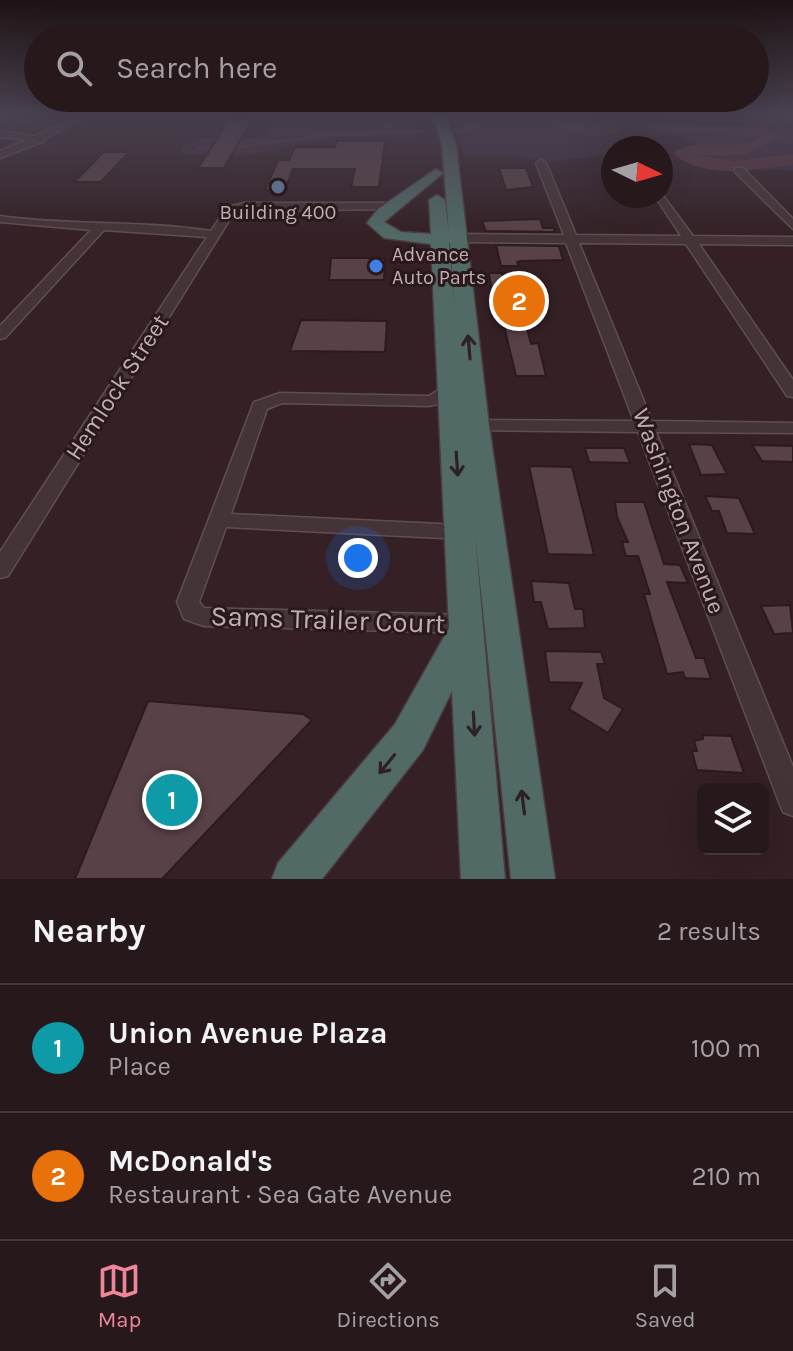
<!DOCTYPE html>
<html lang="en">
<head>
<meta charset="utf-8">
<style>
	:root { --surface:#27181c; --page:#332529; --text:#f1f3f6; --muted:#a4a0a3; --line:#43373b; --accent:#ef8598 }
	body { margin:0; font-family:Karla,sans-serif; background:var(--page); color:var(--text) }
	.controls { position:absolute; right:24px; bottom:24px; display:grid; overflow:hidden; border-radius:12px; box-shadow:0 8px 32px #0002 }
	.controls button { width:72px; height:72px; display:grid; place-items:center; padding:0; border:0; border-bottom:2px solid var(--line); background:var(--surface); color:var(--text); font:40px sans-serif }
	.compass { position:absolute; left:601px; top:136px; width:72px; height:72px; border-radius:50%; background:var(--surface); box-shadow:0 8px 32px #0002; rotate:95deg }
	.you { position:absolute; left:358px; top:558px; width:28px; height:28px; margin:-20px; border:6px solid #fff; border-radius:50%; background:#1a73e8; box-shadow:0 0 0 12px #1a73e833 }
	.badge { display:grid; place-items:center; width:52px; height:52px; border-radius:50%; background:var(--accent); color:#fff; font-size:26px; font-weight:700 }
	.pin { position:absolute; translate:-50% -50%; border:4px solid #fff; box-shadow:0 2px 8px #0006 }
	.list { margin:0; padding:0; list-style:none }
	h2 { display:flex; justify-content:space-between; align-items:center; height:104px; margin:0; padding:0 32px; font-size:34px }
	h2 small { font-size:26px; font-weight:400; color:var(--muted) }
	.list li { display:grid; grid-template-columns:52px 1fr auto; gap:24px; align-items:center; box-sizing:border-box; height:128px; padding:0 32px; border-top:2px solid var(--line) }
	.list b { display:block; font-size:30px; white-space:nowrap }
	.list p { margin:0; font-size:26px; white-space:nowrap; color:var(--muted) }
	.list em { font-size:26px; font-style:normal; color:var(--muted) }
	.icon { flex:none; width:44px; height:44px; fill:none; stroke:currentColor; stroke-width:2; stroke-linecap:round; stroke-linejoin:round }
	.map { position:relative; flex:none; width:793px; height:879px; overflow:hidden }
	.search { position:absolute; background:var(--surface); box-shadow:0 8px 32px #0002; left:24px; right:24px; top:24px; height:88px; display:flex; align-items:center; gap:20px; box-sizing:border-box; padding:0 28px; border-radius:44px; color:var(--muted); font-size:30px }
	.sheet { height:360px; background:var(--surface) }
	nav { display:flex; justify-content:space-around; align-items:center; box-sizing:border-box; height:112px; border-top:2px solid var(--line); background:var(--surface); font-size:22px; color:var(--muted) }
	nav a { display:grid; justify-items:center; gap:4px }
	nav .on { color:var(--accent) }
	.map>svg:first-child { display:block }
	.green { fill:#3f2c3d }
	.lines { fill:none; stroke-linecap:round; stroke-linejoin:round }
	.stream { stroke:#5a353d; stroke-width:3 }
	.river { fill:#5a353d; fill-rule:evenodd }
	.building { fill:#594247; stroke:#2b1b1e; stroke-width:2 }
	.minor-casing { stroke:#604e51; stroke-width:3 }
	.highway-casing { stroke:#4c3b3e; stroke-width:3 }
	.minor { fill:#453437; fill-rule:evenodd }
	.highway { fill:#516a66; fill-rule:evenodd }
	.oneway { stroke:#2d2123 }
	.service-dot { fill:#5c6f8a; stroke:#29191c; stroke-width:3 }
	.shop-dot { fill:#3f7fe0; stroke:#29191c; stroke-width:3 }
	.labels { text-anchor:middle; stroke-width:6; stroke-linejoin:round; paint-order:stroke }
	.far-poi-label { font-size:20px; fill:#c2aeb1; stroke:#29191c }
	.street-label { font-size:24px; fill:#c2aeb1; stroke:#29191c }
	.near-street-label { font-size:28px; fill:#c2aeb1; stroke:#29191c }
</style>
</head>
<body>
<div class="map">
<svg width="793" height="879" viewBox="0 0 793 879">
	<rect width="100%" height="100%" fill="#342025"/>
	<path class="green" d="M 278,114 L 410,114 L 400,116 L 400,122 L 414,127 L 416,137 L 335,137 L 243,156 L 182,154 L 181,149 C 201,130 240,143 266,135 Z
		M 453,114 L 571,114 L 596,120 L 793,132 L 793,170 L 736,169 L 686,162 L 676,150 L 697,143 L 680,136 L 651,136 L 641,148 L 613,148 L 613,155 L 544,162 L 519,156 L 464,156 Z"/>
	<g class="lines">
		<path class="stream" d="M 355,114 L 396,129
			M 198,148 L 217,148
			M 231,148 L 327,135 L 421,131"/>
		<path class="river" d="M 465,114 L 478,114 L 475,119 L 480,128 L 453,135 L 453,129 L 465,126 L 461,119 Z
			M 539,114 C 556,114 570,122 587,125 L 587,120 L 592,119 L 765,128 L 779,137 L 745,155 L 694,155 L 735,161 L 793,154 L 793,164 C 758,170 701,180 673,153 C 695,135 735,155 762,136 L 619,128 L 618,133 C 593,139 557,133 539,114 Z"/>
	</g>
	<path class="building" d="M 229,120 L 252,120 L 224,168 L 198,168 Z
		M 337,141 L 385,141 L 379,187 L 351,187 L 355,169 L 293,169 L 284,192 L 265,190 L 278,160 L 289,160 L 295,147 L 335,147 Z
		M 104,152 L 129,152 L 101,182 L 74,182 Z
		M 499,168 L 526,168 L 533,187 L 506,190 Z
		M 540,219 L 543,228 L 554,228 L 555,232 L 486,231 L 482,221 Z
		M 496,245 L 559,246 L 563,260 L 521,261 L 517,262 L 519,266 L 501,266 Z
		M 331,258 L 385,258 L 384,280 L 329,280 Z
		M 489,273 L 502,273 L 507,293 L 539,293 L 543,310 L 522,309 L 531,344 L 538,343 L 546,376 L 516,376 L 500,309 L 494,307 Z
		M 301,320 L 387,321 L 385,352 L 290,351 Z
		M 689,444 L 712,445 L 727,474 L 701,475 Z
		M 752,445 L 793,446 L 793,462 L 762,461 Z
		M 585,448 L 624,448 L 630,463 L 589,462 Z
		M 529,466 L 572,467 L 594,555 L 548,554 Z
		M 705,496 L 739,498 L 755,534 L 727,533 L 719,511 L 712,511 Z
		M 615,502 L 644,502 L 664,564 L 680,565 L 688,583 L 667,582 L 696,658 L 704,658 L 711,679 L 685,678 L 683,672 L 667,674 L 644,594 L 650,594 L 638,556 L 626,556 L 622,542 L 628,542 L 617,517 Z
		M 531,581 L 569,583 L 575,609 L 583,609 L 585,628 L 548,629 L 541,602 L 534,602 Z
		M 790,605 L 793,633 L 774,634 L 761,606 Z
		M 545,651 L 601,652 L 605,664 L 597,664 L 604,698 L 623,709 L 608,733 L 569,709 L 582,683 L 549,682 Z
		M 148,701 L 303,714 L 312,720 L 162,879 L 75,879 Z
		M 703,735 L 731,736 L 744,773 L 697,770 L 692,751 L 697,751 L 694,741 L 703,739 Z"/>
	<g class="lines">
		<defs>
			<path id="minor" d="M 83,114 L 94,114 L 45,138 L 44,141 L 0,158 L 0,151 L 26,140 L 0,137 L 0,131 L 35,136 Z
				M 709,114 L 717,114 L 717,117 L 710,119 Z
				M 541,160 L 546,163 L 576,235 L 681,236 L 655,196 L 661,196 L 661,193 L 693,236 L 793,237 L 793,245 L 699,244 L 793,380 L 793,397 L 787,396 L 686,244 L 579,243 L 652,421 L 793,423 L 793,433 L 656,432 L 793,767 L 793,816 L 783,812 L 779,802 L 638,432 L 476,430 L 467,425 L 476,420 L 634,421 L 566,243 L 457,242 L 451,238 L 457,234 L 564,235 L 536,163 Z
				M 735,168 L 743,168 L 793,219 L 793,229 L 735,172 Z
				M 244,203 L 395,203 L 401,206 L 395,209 L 235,211 L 8,576 L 0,578 L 0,552 L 207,237 L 104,230 L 5,338 L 0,339 L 0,326 L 91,230 L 0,222 L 0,216 C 70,226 141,220 211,231 L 227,207 Z
				M 451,382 L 459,387 L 447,402 L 429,406 L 282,403 L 267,409 L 231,514 L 461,525 L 468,527 L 471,532 L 468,537 L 461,539 L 226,527 L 199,602 L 204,608 L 468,615 L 476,617 L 480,624 L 476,631 L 468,633 L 204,626 L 184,619 L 177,602 L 254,402 L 280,393 L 429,396 Z"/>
			<path id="highway" d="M 433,114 L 445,114 L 456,145 L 489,425 L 555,879 L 511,879 L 475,534 L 505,879 L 461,879 L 452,691 L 423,750 L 322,879 L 272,879 L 278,863 L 395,724 L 449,628 L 431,244 L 384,238 L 367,223 L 378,209 L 436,169 L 443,173 L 384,222 L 401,232 L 431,234 L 429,200 L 437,195 L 445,200 L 449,233 L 442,145 ZM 449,243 L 450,243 L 455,311 Z"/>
		</defs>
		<use href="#minor" class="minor-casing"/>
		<use href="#highway" class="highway-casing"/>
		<use href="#minor" class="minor"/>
		<use href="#highway" class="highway"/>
	</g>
	<defs><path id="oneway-shaft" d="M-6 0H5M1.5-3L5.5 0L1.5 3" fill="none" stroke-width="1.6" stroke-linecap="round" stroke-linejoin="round" transform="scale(2)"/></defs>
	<g class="oneway">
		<use href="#oneway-shaft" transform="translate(469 347) rotate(-95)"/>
		<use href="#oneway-shaft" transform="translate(457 464) rotate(86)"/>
		<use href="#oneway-shaft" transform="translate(474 724) rotate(87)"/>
		<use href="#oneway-shaft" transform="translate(387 764) rotate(129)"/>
		<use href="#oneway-shaft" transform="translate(523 802) rotate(-97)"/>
	</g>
	<linearGradient id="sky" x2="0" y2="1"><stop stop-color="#1d1214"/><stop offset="0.48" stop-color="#4a4251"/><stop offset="1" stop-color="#4a4251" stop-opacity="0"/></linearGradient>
	<rect width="793" height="237" fill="url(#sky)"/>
	<circle class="service-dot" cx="278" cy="187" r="8"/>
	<circle class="shop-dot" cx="376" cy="266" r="8"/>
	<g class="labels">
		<g class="far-poi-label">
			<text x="278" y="219">Building 400</text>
			<text x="392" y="261" text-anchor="start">Advance<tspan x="392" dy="23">Auto Parts</tspan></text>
		</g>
		<g class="street-label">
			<text transform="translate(117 387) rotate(-57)" y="8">Hemlock Street</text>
			<text transform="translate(679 511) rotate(69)" y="8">Washington Avenue</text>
		</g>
		<g class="near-street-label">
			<text transform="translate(328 619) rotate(2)" y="10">Sams Trailer Court</text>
		</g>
	</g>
</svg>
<div class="controls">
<button><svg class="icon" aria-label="layers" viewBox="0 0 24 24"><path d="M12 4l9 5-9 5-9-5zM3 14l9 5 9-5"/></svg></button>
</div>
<svg class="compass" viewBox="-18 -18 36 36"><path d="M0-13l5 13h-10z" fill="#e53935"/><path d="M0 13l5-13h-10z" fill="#a4a0a3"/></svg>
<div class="you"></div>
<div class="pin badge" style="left:172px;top:800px;background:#0f9aa8">1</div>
<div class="pin badge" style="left:519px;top:301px;background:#e8710a">2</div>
<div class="search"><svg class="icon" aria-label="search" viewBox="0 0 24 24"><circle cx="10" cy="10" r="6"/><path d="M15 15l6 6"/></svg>Search here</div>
</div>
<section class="sheet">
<h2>Nearby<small>2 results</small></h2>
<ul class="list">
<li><span class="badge" style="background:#0f9aa8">1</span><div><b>Union Avenue Plaza</b><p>Place</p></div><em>100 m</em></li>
<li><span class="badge" style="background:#e8710a">2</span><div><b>McDonald's</b><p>Restaurant · Sea Gate Avenue</p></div><em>210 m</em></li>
</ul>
</section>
<nav>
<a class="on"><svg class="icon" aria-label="map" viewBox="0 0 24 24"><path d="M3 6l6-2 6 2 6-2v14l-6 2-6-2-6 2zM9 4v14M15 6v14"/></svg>Map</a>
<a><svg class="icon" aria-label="directions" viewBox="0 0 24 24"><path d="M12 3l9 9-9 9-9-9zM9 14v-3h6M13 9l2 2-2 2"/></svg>Directions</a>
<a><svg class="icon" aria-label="saved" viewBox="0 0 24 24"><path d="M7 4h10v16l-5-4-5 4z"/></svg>Saved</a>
</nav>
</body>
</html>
